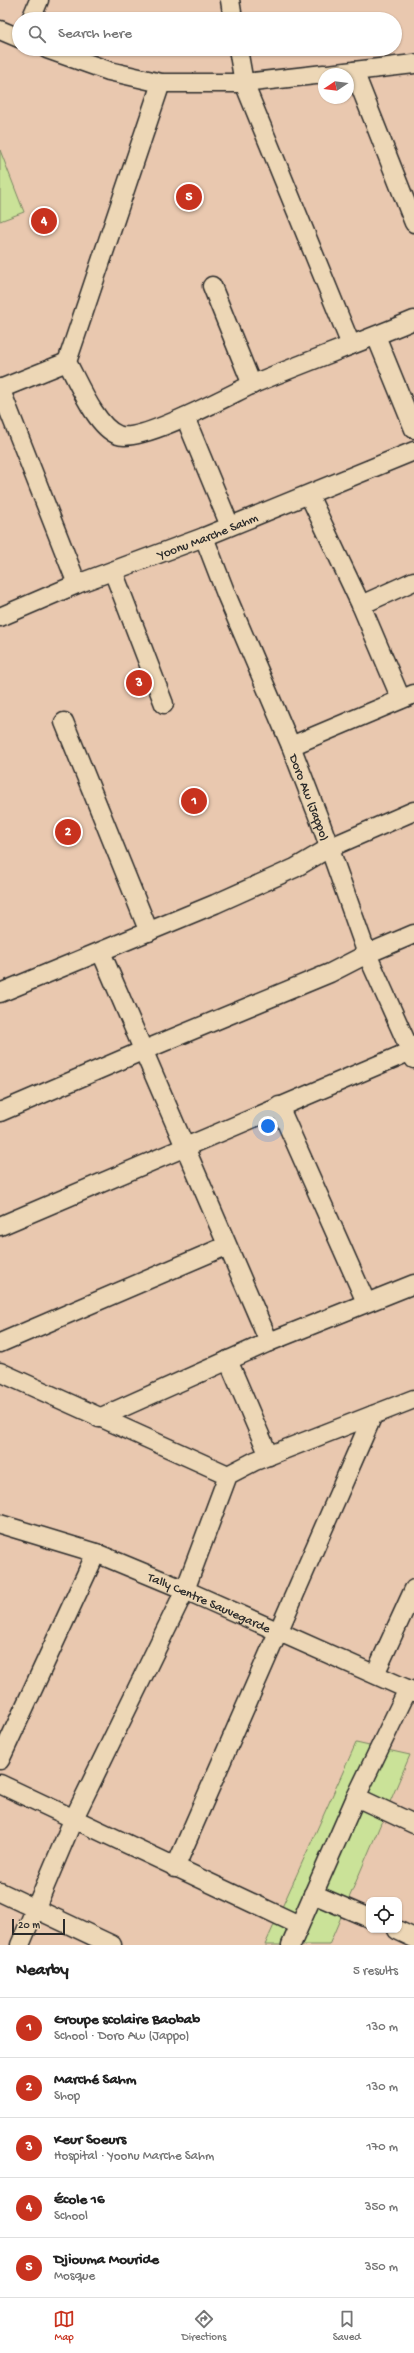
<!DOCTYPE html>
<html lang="en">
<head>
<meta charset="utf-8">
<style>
	:root { --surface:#fff; --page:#f6f6f6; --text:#222; --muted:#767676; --line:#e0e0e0; --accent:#c8321e }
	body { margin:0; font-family:"Gochi Hand",sans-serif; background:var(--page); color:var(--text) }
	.controls { position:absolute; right:12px; bottom:12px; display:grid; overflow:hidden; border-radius:8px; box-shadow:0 1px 3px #0004 }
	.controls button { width:36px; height:36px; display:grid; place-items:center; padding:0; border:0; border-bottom:1px solid var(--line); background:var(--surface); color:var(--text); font:20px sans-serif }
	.compass { position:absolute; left:318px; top:68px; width:36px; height:36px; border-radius:50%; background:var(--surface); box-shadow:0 1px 3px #0004; rotate:257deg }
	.scale { position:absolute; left:12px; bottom:10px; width:53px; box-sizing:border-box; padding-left:4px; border:2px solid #2b2b2b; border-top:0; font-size:11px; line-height:14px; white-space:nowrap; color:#2b2b2b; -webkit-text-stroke:3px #edd7b6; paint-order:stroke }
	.you { position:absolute; left:268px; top:1126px; width:14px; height:14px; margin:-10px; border:3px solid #fff; border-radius:50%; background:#1a73e8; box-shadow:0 0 0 6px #1a73e833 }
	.badge { display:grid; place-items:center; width:26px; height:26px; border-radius:50%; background:var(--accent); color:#fff; font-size:13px; font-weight:700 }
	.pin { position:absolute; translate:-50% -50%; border:2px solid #fff; box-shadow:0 1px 4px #0006 }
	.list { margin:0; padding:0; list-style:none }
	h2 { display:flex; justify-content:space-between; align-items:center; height:52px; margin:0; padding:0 16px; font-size:17px }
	h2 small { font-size:13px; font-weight:400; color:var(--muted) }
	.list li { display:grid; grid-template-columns:26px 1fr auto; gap:12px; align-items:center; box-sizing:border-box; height:60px; padding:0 16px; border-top:1px solid var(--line) }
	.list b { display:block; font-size:15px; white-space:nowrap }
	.list p { margin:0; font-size:13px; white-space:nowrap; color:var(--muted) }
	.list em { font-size:13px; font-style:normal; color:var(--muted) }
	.icon { flex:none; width:22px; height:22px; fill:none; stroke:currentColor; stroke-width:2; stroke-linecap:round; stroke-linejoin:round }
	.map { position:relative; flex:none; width:414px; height:1945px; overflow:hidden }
	.search { position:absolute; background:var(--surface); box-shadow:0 1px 3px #0004; left:12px; right:12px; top:12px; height:44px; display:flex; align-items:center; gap:10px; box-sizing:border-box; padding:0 14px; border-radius:22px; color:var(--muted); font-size:15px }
	.sheet { height:352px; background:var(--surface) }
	nav { display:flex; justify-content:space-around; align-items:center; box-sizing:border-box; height:56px; border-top:1px solid var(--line); background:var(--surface); font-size:11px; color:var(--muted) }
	nav a { display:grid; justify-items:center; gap:2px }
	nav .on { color:var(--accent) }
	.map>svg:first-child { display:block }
	.green { fill:#cae298; stroke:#7a8662 }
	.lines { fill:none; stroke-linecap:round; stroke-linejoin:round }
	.minor-casing { stroke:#2b2b2b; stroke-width:21 }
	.minor { stroke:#edd7b6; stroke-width:18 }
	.labels { text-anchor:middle; stroke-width:4; stroke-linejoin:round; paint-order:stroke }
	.street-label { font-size:13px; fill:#2b2b2b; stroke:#edd7b6 }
</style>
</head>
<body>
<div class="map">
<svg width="414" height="1945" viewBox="0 0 414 1945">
	<rect width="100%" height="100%" fill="#e9c8af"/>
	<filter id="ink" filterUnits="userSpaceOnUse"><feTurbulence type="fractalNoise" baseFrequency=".025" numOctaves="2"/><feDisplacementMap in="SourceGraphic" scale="8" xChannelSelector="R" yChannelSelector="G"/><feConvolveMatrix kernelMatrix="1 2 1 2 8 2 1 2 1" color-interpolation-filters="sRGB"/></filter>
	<g filter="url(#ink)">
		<path class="green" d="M 0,150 L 24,212 L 0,221 Z
			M 356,1743 L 410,1755 L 329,1945 L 265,1945 Z"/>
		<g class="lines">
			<defs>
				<g id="minor">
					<path d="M 230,0 L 233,19"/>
					<path d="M 31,19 L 39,0"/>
					<path d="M 0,30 L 19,38"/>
					<path d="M 47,49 L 109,71 L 161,83 L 244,83 L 324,74"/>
					<path d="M 238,49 L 244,83 L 351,345"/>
					<path d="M 354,71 L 414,223"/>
					<path d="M 328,74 L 414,64"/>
					<path d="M 161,83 L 67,362 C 78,382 96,427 118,435 C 140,444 229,395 253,384 C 306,362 361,342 414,320"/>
					<path d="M 212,286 L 252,385"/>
					<path d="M 376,336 L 414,429"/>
					<path d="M 0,388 L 77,584"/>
					<path d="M 0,389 L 67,362"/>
					<path d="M 185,417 L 230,526"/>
					<path d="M 309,495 L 361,605 L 401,699"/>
					<path id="s1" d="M 204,537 L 226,594 L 291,746 L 321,824 L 367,954 L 414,1059"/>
					<path d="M 113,571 L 164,704"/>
					<path d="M 361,605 L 414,581"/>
					<path id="s2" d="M 0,617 L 77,584 L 204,537 L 414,451"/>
					<path d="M 64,722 L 149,932"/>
					<path d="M 291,746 L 414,694"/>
					<path d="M 101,952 L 269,1342"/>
					<path d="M 0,993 L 215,904 L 295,868 L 329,848 L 414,811"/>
					<path d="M 279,1106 L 366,1302"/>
					<path d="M 0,1112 L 142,1051 L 330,973 L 367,954 L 414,934"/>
					<path d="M 0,1226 L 411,1051"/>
					<path d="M 0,1343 L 226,1246"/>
					<path d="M 228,1360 L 269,1456"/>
					<path d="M 0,1372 L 228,1475"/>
					<path d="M 99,1418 L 269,1342 L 414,1284"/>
					<path id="s3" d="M 0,1524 L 96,1553 L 185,1590 L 414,1692"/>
					<path d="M 375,1674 L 414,1589"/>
					<path d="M 0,1760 L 96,1553"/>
					<path d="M 0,1784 L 299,1925"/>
					<path d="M 356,1797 L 414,1824"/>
					<path d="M 175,1868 L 373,1415"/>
					<path d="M 0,1892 L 112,1945"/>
					<path d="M 313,1894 L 369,1918"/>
					<path d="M 397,1930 L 414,1938"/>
					<path d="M 20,1945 L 73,1820 L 185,1590 L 228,1475 L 255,1461 L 414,1399"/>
					<path d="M 291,1945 L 356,1797 L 408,1689"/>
				</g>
			</defs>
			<use href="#minor" class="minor-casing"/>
			<use href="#minor" class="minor"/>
		</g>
	</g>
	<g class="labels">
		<g class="street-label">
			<text dy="5" stroke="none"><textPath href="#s2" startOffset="223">Yoonu Marche Sahm</textPath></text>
			<text dy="5" stroke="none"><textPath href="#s1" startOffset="281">Doro Aw (Jappo)</textPath></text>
			<text dy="5" stroke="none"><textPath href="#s3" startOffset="224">Tally Centre Sauvegarde</textPath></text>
		</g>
	</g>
</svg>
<div class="controls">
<button><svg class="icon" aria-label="locate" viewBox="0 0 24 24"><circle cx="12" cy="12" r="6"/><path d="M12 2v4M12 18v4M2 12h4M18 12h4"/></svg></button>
</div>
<svg class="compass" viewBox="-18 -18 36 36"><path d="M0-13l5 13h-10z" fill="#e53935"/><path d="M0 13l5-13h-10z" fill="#767676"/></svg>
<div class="scale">20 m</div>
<div class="you"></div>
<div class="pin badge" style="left:194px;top:801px">1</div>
<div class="pin badge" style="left:68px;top:832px">2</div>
<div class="pin badge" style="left:139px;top:683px">3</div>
<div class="pin badge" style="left:44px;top:221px">4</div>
<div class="pin badge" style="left:189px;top:197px">5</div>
<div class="search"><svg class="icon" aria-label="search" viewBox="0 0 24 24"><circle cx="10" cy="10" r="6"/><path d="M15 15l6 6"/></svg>Search here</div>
</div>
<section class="sheet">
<h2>Nearby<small>5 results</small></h2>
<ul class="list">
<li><span class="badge">1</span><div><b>Groupe scolaire Baobab</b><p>School · Doro Aw (Jappo)</p></div><em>130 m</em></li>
<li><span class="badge">2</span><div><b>Marché Sahm</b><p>Shop</p></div><em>130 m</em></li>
<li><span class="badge">3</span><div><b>Keur Soeurs</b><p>Hospital · Yoonu Marche Sahm</p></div><em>170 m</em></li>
<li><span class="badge">4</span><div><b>École 16</b><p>School</p></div><em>350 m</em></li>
<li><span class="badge">5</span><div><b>Djiouma Mouride</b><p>Mosque</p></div><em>350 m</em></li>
</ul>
</section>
<nav>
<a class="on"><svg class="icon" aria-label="map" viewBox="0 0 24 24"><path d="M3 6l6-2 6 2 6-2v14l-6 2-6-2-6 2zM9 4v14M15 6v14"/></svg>Map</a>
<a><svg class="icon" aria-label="directions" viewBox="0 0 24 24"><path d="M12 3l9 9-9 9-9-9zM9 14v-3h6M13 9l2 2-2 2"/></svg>Directions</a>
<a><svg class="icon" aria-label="saved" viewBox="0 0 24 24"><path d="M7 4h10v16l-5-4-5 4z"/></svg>Saved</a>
</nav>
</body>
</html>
